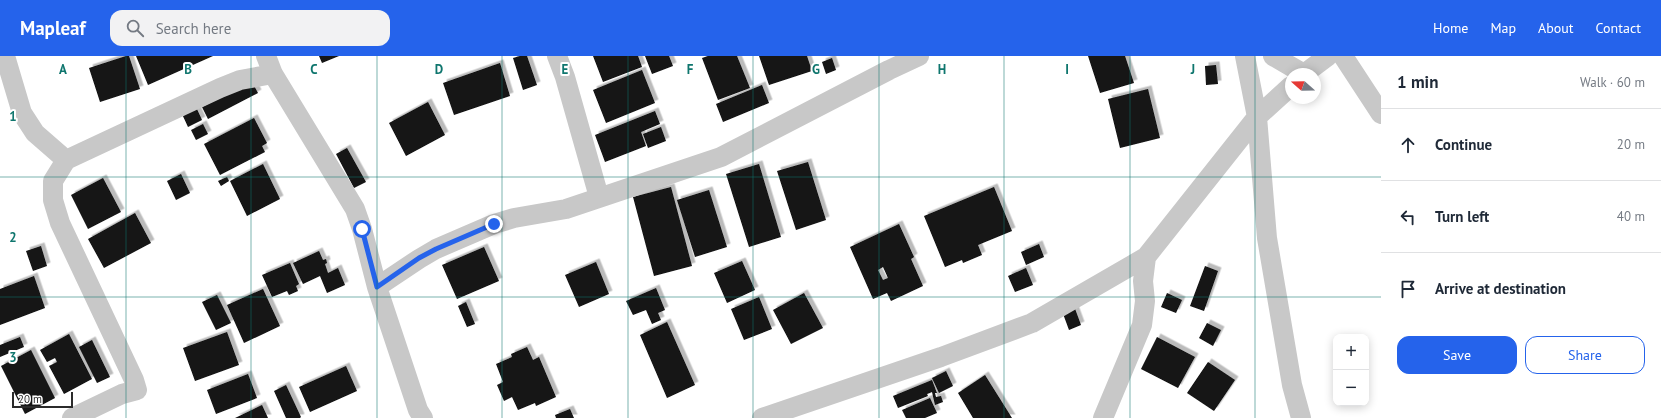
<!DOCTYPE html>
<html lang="en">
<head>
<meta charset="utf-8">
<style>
	:root { --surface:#fff; --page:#f2f2f3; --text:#1f2937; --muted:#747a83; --line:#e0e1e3; --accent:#2563eb }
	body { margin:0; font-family:"PT Sans",sans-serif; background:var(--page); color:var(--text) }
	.controls { position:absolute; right:12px; bottom:12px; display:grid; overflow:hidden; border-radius:8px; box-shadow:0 2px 10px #0003 }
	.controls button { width:36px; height:36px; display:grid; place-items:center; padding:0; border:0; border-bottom:1px solid var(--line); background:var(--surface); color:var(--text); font:20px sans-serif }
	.compass { position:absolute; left:1285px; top:12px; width:36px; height:36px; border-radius:50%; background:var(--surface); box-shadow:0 2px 10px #0003; rotate:290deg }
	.scale { position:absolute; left:12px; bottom:10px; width:61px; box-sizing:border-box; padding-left:4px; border:2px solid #2b2b2b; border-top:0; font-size:11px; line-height:14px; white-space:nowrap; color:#2b2b2b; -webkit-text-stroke:3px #fff; paint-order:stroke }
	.stop { position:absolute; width:12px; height:12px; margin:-9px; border:3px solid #2563eb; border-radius:50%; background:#fff }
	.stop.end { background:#2563eb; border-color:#fff; box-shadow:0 1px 4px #0008 }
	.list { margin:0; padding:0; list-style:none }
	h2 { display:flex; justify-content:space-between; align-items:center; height:52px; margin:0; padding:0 16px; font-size:17px }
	h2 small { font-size:13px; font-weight:400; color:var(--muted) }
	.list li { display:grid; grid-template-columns:26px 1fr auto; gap:12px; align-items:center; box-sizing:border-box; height:72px; padding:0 16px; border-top:1px solid var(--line) }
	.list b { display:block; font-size:15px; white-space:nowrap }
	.list em { font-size:13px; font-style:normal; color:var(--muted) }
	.actions { display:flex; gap:8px; padding:12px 16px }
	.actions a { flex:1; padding:9px 0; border:1px solid var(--accent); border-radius:12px; text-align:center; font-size:14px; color:var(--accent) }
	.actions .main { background:var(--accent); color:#fff }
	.icon { flex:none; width:22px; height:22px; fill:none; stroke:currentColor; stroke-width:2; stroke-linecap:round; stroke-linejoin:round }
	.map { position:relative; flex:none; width:1381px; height:362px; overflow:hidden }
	header { display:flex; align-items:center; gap:24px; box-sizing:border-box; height:56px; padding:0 20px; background:var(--accent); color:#fff }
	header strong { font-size:19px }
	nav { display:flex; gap:22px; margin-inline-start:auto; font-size:14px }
	.search { width:280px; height:36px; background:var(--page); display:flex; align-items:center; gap:10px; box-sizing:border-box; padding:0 14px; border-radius:12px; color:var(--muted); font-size:15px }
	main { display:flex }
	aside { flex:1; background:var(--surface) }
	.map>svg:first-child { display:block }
	.building { fill:#121212; fill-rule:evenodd; filter:url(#shadow) }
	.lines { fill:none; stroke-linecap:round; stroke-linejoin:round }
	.street { stroke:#c8c8c8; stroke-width:20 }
	.route { stroke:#2563eb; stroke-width:5 }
	.grid { fill:none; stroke:#0f766e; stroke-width:1; stroke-opacity:0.55 }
	.grid-label { font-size:13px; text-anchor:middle; font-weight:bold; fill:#0f766e; stroke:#fff; stroke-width:4; stroke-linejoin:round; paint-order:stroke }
</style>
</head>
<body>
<header>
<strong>Mapleaf</strong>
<div class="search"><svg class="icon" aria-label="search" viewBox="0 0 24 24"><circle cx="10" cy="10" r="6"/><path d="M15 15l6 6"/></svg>Search here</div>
<nav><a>Home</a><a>Map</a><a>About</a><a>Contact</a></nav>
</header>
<main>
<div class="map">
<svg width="1381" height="362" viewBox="0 0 1381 362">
	<defs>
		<filter id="shadow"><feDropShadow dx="3.5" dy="-3.5" stdDeviation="0" flood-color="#0004"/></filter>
	</defs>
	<rect width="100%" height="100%" fill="#fff"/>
	<path class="building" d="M 126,0 L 129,0 L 140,33 L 100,46 L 89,12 Z
		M 136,0 L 213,0 L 148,29 Z
		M 319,0 L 339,0 L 322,7 Z
		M 520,0 L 527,0 L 537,29 L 523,34 L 513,2 Z
		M 593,0 L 638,0 L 642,11 L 603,26 Z
		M 645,0 L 669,0 L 673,10 L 652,18 Z
		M 708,0 L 737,0 L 750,32 L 718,44 L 702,2 Z
		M 759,0 L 807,0 L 812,15 L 769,29 Z
		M 1088,0 L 1125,0 L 1134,27 L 1100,37 Z
		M 832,2 L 836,14 L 826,18 L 822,6 Z
		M 500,7 L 510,40 L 454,59 L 443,27 Z
		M 1216,9 L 1218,28 L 1206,29 L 1205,10 Z
		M 642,14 L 655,47 L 606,67 L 593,34 Z
		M 252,26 L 258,37 L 208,63 L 202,51 Z
		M 762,29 L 769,47 L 723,66 L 716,48 Z
		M 1148,33 L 1160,82 L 1120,92 L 1108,43 Z
		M 428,46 L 445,79 L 406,100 L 389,67 Z
		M 196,51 L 202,64 L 188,71 L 182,58 Z
		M 655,55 L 660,68 L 641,76 L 646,90 L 605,106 L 595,79 Z
		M 254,62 L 267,87 L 262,90 L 265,96 L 220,119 L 204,88 Z
		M 203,68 L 208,78 L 196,84 L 191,74 Z
		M 661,71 L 666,85 L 648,92 L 643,78 Z
		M 347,92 L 366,126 L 354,132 L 336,98 Z
		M 808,106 L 826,164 L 796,174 L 777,115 Z
		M 263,108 L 280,143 L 247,160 L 230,125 Z
		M 759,108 L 781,181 L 749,191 L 726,118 Z
		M 181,118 L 190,137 L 176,144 L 167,125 Z
		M 227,121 L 229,125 L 221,130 L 218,125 Z
		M 103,122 L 121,156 L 88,173 L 71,139 Z
		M 671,131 L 692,210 L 654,220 L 633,141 Z
		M 994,131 L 1012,175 L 978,189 L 982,199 L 963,207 L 962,204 L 945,211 L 924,160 Z
		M 709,134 L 727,191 L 695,201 L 677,144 Z
		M 135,157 L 151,187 L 104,212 L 88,183 Z
		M 899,168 L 914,201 L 911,203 L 923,230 L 891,245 L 887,237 L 873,243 L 850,191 ZM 883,211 L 888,222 L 883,224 L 878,214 Z
		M 1039,188 L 1044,201 L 1026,209 L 1021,196 Z
		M 41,190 L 47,210 L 33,215 L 26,195 Z
		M 484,191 L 499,225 L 457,243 L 442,209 Z
		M 319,195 L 323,204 L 326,203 L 327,207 L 325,208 L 328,217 L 338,212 L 345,229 L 327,237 L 320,220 L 303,228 L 293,207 Z
		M 742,205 L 755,234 L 727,247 L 714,217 Z
		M 596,206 L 609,238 L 579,251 L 565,219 Z
		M 290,207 L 299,228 L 296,230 L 298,235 L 289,239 L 287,235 L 272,241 L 262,219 Z
		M 1205,210 L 1218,215 L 1204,255 L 1190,250 Z
		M 1026,212 L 1033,229 L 1015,236 L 1008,220 Z
		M 34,220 L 45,252 L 0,269 L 0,233 Z
		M 656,232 L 665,254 L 658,257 L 661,264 L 652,268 L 646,254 L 633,259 L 626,245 Z
		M 263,233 L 280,270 L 244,287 L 227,249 Z
		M 804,237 L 823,272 L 791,288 L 773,254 Z
		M 1167,237 L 1182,244 L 1176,257 L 1161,251 Z
		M 217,239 L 231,267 L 216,274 L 202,246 Z
		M 759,241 L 772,273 L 744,284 L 731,253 Z
		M 466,246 L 475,268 L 467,271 L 458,250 Z
		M 1074,250 L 1081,269 L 1069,274 L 1062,255 Z
		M 667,266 L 695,329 L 667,342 L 640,279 Z
		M 1207,267 L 1221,274 L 1213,290 L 1199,282 Z
		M 227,276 L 239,309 L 195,325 L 183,292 Z
		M 69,278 L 92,323 L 64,338 L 49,310 L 57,306 L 55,302 L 47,306 L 40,294 Z
		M 20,281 L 24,291 L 0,301 L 0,289 Z
		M 1157,281 L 1195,301 L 1178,332 L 1141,313 Z
		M 92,284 L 110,321 L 97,327 L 79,291 Z
		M 527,291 L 533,304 L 539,301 L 556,341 L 536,350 L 535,347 L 518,354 L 512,341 L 504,345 L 497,329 L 503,326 L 496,308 L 512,301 L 511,298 Z
		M 31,294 L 55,342 L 25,358 L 1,310 Z
		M 1208,306 L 1235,324 L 1214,355 L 1187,337 Z
		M 346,310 L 357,335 L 310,356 L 299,331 Z
		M 946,315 L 953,330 L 939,337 L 932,322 Z
		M 248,318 L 257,342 L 216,358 L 207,334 Z
		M 985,319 L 1012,362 L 973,362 L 958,337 Z
		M 932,324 L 937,337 L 935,337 L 936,341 L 941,340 L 943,346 L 935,349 L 932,336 L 927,338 L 928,340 L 898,352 L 893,340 Z
		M 286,329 L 301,361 L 300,362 L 286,362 L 274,335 Z
		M 930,342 L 937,357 L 925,362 L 906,362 L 902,354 Z
		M 262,349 L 268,362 L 235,362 Z
		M 570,353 L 574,362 L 556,362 L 555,359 Z"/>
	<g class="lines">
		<path class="street" d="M 5,0 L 22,57 L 35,77 L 66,104 L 53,125 L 53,144 L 60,167 L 134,324 L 137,334 L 122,338 L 72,362
			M 266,0 L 273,18 L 355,153 L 362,173 L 377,231 L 418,354 L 423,362
			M 557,0 L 565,21 L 599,141
			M 1245,0 L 1257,61 L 1267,182 L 1292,329 L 1301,362
			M 1273,0 L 1304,18
			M 1343,0 L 1381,58
			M 1304,18 L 1328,0
			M 66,104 L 220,32 L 240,24 L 273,18
			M 377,231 L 419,203 L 436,193 L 494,168 L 514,162 L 566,153 L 721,101 L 889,14 L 919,0
			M 762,362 L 941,301 L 1032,267 L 1146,201 L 1257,61 L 1291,30
			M 1103,362 L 1142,269 L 1145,245 L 1143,225 L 1146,201"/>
	</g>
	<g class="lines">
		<path class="route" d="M 362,173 L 377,231 L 419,202 L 436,193 L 494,168"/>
	</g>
	<path class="grid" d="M 126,0 L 126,362M 251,0 L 251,362M 377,0 L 377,362M 502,0 L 502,362M 628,0 L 628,362M 753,0 L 753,362M 879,0 L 879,362M 1004,0 L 1004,362M 1130,0 L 1130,362M 1255,0 L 1255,362M 0,121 L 1381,121M 0,241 L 1381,241"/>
	<g class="grid-label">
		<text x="63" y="18">A</text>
		<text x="188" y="18">B</text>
		<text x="314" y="18">C</text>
		<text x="439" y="18">D</text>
		<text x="565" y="18">E</text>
		<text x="690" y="18">F</text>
		<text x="816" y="18">G</text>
		<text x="942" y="18">H</text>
		<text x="1067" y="18">I</text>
		<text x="1193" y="18">J</text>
		<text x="13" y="65">1</text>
		<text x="13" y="186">2</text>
		<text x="13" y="306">3</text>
	</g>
</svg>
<div class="controls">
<button>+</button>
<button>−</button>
</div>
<svg class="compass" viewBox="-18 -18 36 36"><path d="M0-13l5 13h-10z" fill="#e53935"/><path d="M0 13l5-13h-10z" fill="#747a83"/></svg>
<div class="scale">20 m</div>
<div class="stop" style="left:362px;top:173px"></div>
<div class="stop end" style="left:494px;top:168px"></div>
</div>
<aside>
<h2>1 min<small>Walk · 60 m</small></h2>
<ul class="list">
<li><svg class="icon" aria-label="ahead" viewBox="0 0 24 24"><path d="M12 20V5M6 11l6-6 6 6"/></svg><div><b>Continue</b></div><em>20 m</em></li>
<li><svg class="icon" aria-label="left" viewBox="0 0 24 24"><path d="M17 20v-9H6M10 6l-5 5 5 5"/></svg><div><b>Turn left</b></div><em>40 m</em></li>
<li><svg class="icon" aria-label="arrive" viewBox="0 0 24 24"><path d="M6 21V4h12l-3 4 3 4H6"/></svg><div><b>Arrive at destination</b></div></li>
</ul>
<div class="actions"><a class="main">Save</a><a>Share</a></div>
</aside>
</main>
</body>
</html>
